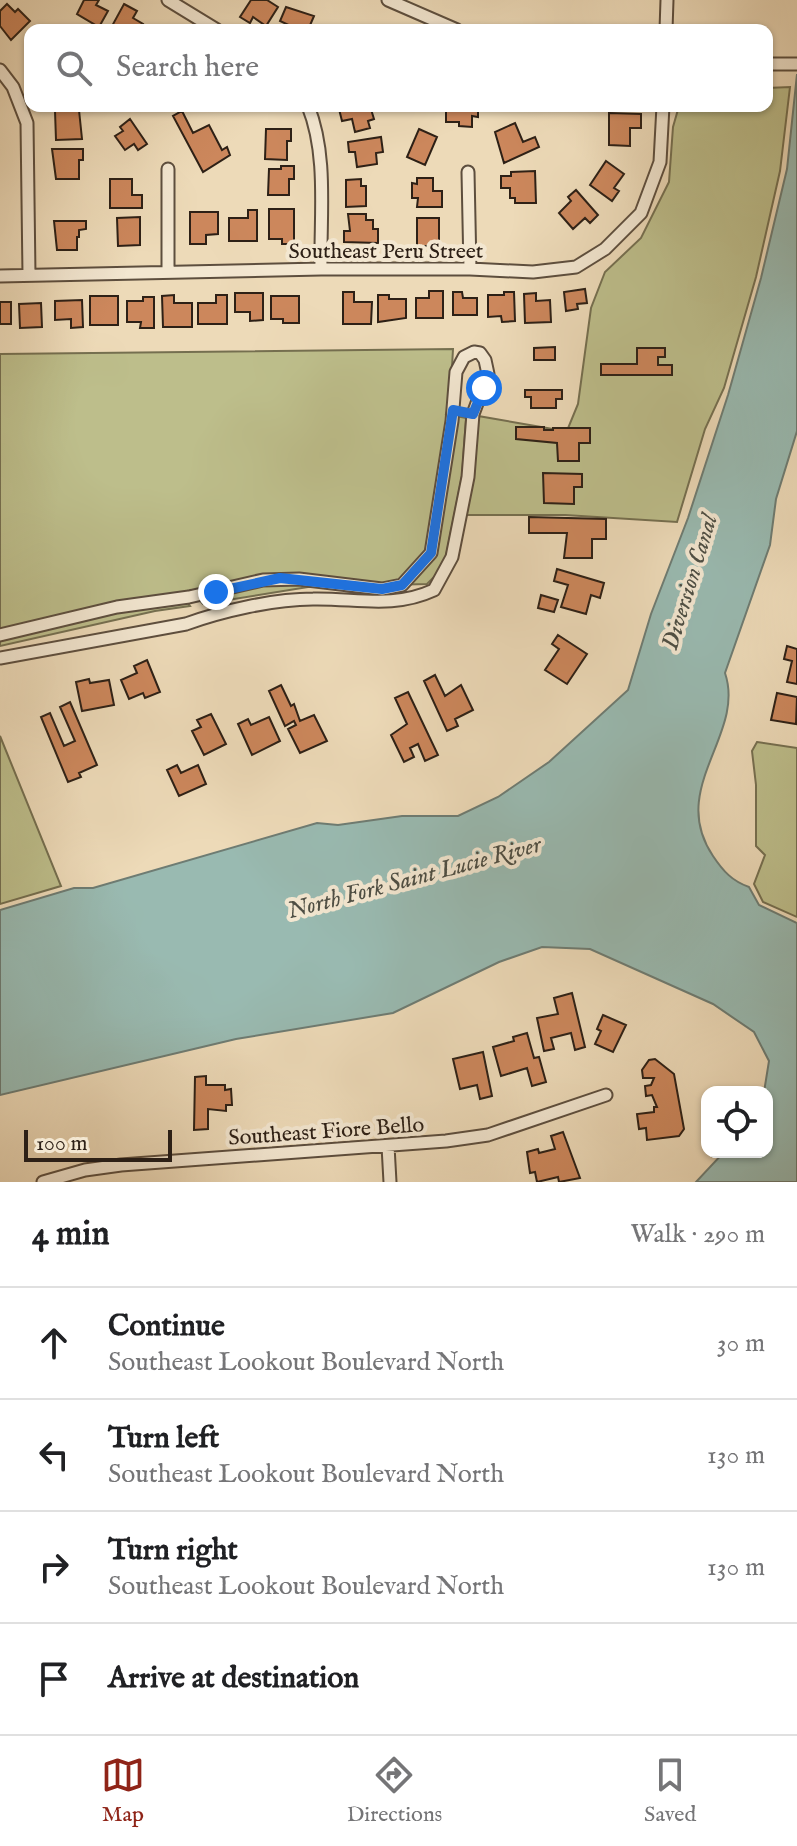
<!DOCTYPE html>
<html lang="en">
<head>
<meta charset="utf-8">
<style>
	:root { --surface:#fff; --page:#f2f2f2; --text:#202124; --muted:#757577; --line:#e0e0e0; --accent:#8f2418 }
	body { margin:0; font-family:"IM FELL English",serif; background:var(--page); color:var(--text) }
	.controls { position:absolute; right:24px; bottom:24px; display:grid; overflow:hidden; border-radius:16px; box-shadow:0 2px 6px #0004 }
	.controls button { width:72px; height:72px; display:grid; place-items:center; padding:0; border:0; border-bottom:2px solid var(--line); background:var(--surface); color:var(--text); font:40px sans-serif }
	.scale { position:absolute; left:24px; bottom:20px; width:148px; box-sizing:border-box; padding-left:8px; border:4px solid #2d2016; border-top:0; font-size:22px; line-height:28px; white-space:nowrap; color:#2d2016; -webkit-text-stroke:6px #f3e7d1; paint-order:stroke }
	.stop { position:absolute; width:24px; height:24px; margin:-18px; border:6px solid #1a73e8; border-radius:50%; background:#fff }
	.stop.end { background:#1a73e8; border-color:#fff; box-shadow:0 2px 8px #0008 }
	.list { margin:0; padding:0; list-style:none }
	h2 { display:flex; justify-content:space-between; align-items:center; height:104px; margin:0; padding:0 32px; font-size:34px }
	h2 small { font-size:26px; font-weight:400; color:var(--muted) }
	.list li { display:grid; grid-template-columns:52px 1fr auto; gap:24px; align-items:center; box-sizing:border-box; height:112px; padding:0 32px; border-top:2px solid var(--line) }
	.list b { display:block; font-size:30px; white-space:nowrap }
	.list p { margin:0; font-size:26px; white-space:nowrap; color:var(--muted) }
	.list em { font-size:26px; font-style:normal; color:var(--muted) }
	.icon { flex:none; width:44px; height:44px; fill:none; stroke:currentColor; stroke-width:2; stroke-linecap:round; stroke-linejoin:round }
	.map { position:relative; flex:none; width:797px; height:1182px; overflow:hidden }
	.search { position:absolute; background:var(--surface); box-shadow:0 2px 6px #0004; left:24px; right:24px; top:24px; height:88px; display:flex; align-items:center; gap:20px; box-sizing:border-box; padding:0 28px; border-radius:16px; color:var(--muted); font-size:30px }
	.sheet { height:552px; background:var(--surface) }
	nav { display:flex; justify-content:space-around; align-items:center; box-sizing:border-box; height:112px; border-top:2px solid var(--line); background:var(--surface); font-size:22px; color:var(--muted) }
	nav a { display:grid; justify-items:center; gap:4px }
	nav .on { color:var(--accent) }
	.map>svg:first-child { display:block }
	.green { fill:#bdbe8b; stroke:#756f50; stroke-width:2 }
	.water { fill:#99bab1; stroke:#6e7c73; stroke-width:2 }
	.building { fill:#cc875c; stroke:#2d2016; stroke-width:2 }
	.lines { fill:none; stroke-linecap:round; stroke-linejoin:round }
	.minor-casing { stroke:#5d4e3e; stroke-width:15 }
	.minor { stroke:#f3e7d1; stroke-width:11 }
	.route { stroke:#1a73e8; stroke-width:10 }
	.labels { text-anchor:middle; stroke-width:8; stroke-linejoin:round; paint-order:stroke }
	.street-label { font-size:22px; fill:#2d2016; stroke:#f3e7d1 }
	.water-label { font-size:24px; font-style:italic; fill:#4d4e44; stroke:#f3e7d1 }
</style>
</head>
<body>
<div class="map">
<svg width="797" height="1182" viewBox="0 0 797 1182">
	<rect width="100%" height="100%" fill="#eddab8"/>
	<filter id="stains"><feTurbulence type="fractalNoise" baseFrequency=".0025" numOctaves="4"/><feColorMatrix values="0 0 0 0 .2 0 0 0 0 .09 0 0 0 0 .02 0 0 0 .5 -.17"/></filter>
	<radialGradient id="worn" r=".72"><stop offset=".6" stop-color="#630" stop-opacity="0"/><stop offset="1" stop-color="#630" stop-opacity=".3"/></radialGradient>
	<path class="green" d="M 790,87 L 780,171 L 756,277 L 724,388 L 705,429 L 677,522 L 565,515 L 466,515 L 474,477 L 478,416 L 558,430 L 562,443 L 578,404 L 591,308 L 605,272 L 641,238 L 669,182 L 673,127 L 679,106 L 767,106 L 767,88 Z
		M 453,349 L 450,403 L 446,414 L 466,418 L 462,476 L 446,556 L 440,571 L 427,584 L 308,587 L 203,604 L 190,590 L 182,596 L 190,606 L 155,611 L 0,646 L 0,354 Z
		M 0,736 L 61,886 L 0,904 Z
		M 757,742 L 797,748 L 797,917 L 763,902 L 754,884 L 765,855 L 756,846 L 756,785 L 752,751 Z"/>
	<path class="water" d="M 797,74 L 797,431 L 776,499 L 770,545 L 725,673 C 746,735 667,788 713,856 C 723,871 732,881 749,887 L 759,905 L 797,923 L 797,1182 L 696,1182 L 724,1152 L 767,1152 L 767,1092 L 764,1092 L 769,1061 L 754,1032 L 713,1004 L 590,949 L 542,947 L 499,962 L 393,1013 L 236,1039 L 0,1095 L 0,910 L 74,888 L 93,888 L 317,823 L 338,825 L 402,816 L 458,816 L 498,797 L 549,762 L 628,690 L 651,614 L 688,518 L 728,395 L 761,278 L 787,169 Z"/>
	<path class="building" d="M 84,0 L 99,0 L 96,5 L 108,11 L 99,27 L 77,14 Z
		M 251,0 L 267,0 L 278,7 L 266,26 L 253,17 L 250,23 L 240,17 Z
		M 7,4 L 15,12 L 18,9 L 30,21 L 11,40 L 0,26 L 0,11 Z
		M 124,4 L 137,11 L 133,18 L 143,24 L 140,30 L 119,30 L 112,26 Z
		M 286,7 L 314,16 L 308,30 L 292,30 L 293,27 L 280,21 Z
		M 350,106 L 370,106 L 374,119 L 368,121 L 370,128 L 355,132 L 352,119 L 342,121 L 339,109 Z
		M 446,106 L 478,106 L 478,117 L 472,116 L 472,127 L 459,126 L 459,122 L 446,122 Z
		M 79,110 L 82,139 L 56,140 L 55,111 Z
		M 182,111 L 193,133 L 209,125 L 222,150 L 227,147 L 230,155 L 203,172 L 173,116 Z
		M 609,113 L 641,114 L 641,128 L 630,128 L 630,146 L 609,145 Z
		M 130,119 L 147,144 L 138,150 L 134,144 L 125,150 L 115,136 L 123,131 L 120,127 Z
		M 515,123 L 523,142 L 535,137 L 539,147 L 504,163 L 495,132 Z
		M 266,129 L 291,129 L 291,141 L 287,141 L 287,160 L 265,159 Z
		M 419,129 L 437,137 L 425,165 L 407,157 Z
		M 381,137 L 383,152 L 376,153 L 377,164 L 357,167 L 355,152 L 349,152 L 348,142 Z
		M 52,149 L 83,149 L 83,160 L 79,160 L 79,179 L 56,179 Z
		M 606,161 L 624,174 L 614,188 L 619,191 L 612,201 L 590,185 Z
		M 281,166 L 294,166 L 294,179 L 289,179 L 289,195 L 268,195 L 269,169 L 281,169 Z
		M 535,171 L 536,203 L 515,203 L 515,198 L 510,198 L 510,188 L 501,188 L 501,176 L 511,176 L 511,172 Z
		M 417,178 L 433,178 L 433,191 L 442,191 L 442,207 L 417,207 L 418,198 L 412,198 L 412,183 L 417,184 Z
		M 110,179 L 132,179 L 132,195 L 142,195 L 142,208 L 110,208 Z
		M 361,179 L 361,186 L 366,186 L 366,206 L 346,207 L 346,180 Z
		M 576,190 L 598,215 L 590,223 L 585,218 L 573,229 L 559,213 L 571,201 L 568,197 Z
		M 269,209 L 294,209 L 294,244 L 282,244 L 282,239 L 269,239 Z
		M 248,210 L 257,210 L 257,241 L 229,241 L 229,218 L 248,218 Z
		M 190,212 L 218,212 L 218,234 L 206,235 L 206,244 L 190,244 Z
		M 348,214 L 366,214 L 366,220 L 373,220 L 373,229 L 378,229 L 378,243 L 344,242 L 344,231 L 350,231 Z
		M 140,217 L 140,245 L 118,246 L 117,218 Z
		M 417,218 L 439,218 L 439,246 L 417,246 Z
		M 54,221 L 86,221 L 86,229 L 79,230 L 79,237 L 77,237 L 77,250 L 57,250 Z
		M 585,289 L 587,303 L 577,304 L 578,309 L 566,311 L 564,292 Z
		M 429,291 L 443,291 L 443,318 L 416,318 L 416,298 L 429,298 Z
		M 343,292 L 354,292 L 354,302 L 372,302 L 371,324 L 343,324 Z
		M 453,292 L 462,292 L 463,298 L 477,298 L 477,315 L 453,315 Z
		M 504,292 L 514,292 L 515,321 L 502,322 L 501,316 L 488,317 L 488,295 L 504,295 Z
		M 235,293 L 263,293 L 263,320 L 250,321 L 250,312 L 235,312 Z
		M 536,293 L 536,301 L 550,300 L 551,322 L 525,323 L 524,294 Z
		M 174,295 L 174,303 L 192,303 L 192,327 L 163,327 L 162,296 Z
		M 216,295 L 227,295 L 227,324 L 198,324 L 198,303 L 216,303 Z
		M 378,295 L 389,295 L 389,299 L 406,299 L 406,318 L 378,322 Z
		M 90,296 L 118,296 L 118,325 L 90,325 Z
		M 271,296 L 299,296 L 299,323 L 283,323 L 283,319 L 271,319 Z
		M 143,297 L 154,297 L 154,328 L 140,328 L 141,322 L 127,322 L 127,301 L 143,301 Z
		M 82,300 L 83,327 L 71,328 L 71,319 L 55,320 L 55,301 Z
		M 0,302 L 11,302 L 11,324 L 0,324 Z
		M 41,303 L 42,327 L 20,328 L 19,304 Z
		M 555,347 L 555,360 L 534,360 L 534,348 Z
		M 637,348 L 665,348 L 665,357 L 658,357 L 658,365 L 672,365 L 672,375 L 601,375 L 601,364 L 637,364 Z
		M 525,390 L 562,390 L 562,399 L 556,399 L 556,408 L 531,408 L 531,397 L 525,397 Z
		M 516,427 L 544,427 L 544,430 L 553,430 L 553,428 L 590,428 L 590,443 L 579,443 L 579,461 L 558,461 L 557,443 L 516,439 Z
		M 543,473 L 582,474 L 582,487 L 574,487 L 574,504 L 544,503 Z
		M 529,517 L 606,519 L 606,539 L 592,539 L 592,558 L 564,558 L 567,533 L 529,533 Z
		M 557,569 L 604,583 L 600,598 L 591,595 L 586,614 L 561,607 L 568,585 L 554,581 Z
		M 541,595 L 558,600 L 554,612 L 538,608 Z
		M 558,635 L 587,654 L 567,684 L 545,670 L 559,649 L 552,644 Z
		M 787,646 L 797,649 L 797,684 L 787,682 L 792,661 L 784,659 Z
		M 147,660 L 160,692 L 145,698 L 143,693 L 129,699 L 121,680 L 137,673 L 134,666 Z
		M 435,675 L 445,696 L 461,685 L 473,710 L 455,719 L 458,726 L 447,731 L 424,681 Z
		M 89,679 L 90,683 L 109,680 L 114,705 L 82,711 L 76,682 Z
		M 281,685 L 291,706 L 294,704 L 300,721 L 314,715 L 327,741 L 300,753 L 288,729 L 296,725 L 294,721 L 285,726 L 269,691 Z
		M 408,692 L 438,755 L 425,761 L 418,744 L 410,748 L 414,757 L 404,762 L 391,735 L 407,724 L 395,698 Z
		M 777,693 L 797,697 L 796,724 L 771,720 Z
		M 70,702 L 97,765 L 79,773 L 81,777 L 68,782 L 41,717 L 50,713 L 64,746 L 75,741 L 60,707 Z
		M 211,714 L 226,744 L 204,755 L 192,731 L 201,727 L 197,720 Z
		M 269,717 L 280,741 L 252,755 L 238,724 L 248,719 L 251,725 Z
		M 177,765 L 181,773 L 198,765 L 206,784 L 179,796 L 167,770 Z
		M 572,993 L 585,1047 L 575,1050 L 571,1033 L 551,1038 L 554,1049 L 544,1051 L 537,1018 L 558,1014 L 554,998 Z
		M 603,1015 L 626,1025 L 613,1052 L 595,1044 L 601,1031 L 597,1029 Z
		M 527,1033 L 534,1058 L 539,1057 L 546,1082 L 532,1086 L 527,1068 L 501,1076 L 493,1047 L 514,1041 L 513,1037 Z
		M 483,1052 L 492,1096 L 480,1099 L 477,1085 L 460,1089 L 453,1059 Z
		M 655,1059 L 674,1074 L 684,1129 L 679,1136 L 647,1140 L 646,1128 L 639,1129 L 637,1114 L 654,1112 L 654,1107 L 657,1107 L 652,1095 L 646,1096 L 645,1086 L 651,1085 L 654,1078 L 643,1078 L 642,1070 L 649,1060 Z
		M 206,1076 L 206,1085 L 225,1085 L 225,1090 L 231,1089 L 232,1105 L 226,1105 L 226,1111 L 208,1109 L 208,1129 L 194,1130 L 195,1077 Z
		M 563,1132 L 580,1178 L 559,1182 L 558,1177 L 537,1182 L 535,1172 L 530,1173 L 527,1152 L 538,1149 L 539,1153 L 555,1149 L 551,1136 Z"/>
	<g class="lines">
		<defs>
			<path id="minor" d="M 168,0 L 217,30
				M 388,0 L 457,30
				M 666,30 L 667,0
				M 767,64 L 797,64
				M 0,70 L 13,87 L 27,123 L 29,275
				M 308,106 C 328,155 320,216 321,269
				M 168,169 L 168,271
				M 468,172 L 470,269
				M 0,276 L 321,269 L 470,269 L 533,272 L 576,267 L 605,249 L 641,213 L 660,162 L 663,106
				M 0,635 L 117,607 L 189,597 L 263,580 L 299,579 L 382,589 L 402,585 L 431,553 L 452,421 L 456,372 L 464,357 L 474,352 L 480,353 L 485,360 L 488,374 L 473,414 L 468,477 L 452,557 L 434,590 C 393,609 356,598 313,599 C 274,599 222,611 186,624 L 0,658
				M 388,1146 L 390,1182
				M 43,1182 L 85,1170 L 121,1165 L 446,1141 L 488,1135 L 606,1095"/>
		</defs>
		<use href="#minor" class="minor-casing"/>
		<use href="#minor" class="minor"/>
	</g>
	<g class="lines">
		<path class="route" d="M 216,592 L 280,578 L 382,589 L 402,585 L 431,553 L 453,410 L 473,414 L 484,388"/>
	</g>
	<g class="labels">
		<g class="street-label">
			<text x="386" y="258">Southeast Peru Street</text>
			<text transform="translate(326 1130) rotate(-4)" y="8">Southeast Fiore Bello</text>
		</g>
		<g class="water-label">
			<text transform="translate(689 582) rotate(-73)" y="8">Diversion Canal</text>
			<text transform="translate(414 877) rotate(-15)" y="8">North Fork Saint Lucie River</text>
		</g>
	</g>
	<rect width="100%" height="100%" filter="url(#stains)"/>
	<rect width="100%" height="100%" fill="url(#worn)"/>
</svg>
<div class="controls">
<button><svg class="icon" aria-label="locate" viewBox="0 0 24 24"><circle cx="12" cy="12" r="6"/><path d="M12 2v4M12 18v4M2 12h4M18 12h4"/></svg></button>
</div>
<div class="scale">100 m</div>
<div class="stop" style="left:484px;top:388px"></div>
<div class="stop end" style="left:216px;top:592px"></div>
<div class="search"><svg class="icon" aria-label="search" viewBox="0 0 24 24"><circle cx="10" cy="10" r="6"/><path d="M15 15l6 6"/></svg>Search here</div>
</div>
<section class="sheet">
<h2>4 min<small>Walk · 290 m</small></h2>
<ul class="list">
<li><svg class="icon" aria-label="ahead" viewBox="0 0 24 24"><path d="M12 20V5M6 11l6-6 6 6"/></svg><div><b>Continue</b><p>Southeast Lookout Boulevard North</p></div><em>30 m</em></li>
<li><svg class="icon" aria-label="left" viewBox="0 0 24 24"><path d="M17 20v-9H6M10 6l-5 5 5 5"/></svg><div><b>Turn left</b><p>Southeast Lookout Boulevard North</p></div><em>130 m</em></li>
<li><svg class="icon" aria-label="right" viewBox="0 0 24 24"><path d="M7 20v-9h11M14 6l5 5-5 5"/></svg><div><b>Turn right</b><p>Southeast Lookout Boulevard North</p></div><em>130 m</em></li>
<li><svg class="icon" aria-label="arrive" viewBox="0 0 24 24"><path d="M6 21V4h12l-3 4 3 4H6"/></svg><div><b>Arrive at destination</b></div></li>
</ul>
</section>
<nav>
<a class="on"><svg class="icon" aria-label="map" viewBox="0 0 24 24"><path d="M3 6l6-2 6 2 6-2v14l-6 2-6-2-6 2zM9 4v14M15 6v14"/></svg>Map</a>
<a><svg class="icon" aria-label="directions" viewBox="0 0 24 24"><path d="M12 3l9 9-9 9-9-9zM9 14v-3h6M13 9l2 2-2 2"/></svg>Directions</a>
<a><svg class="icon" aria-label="saved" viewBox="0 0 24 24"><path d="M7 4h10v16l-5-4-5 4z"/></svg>Saved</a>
</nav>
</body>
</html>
